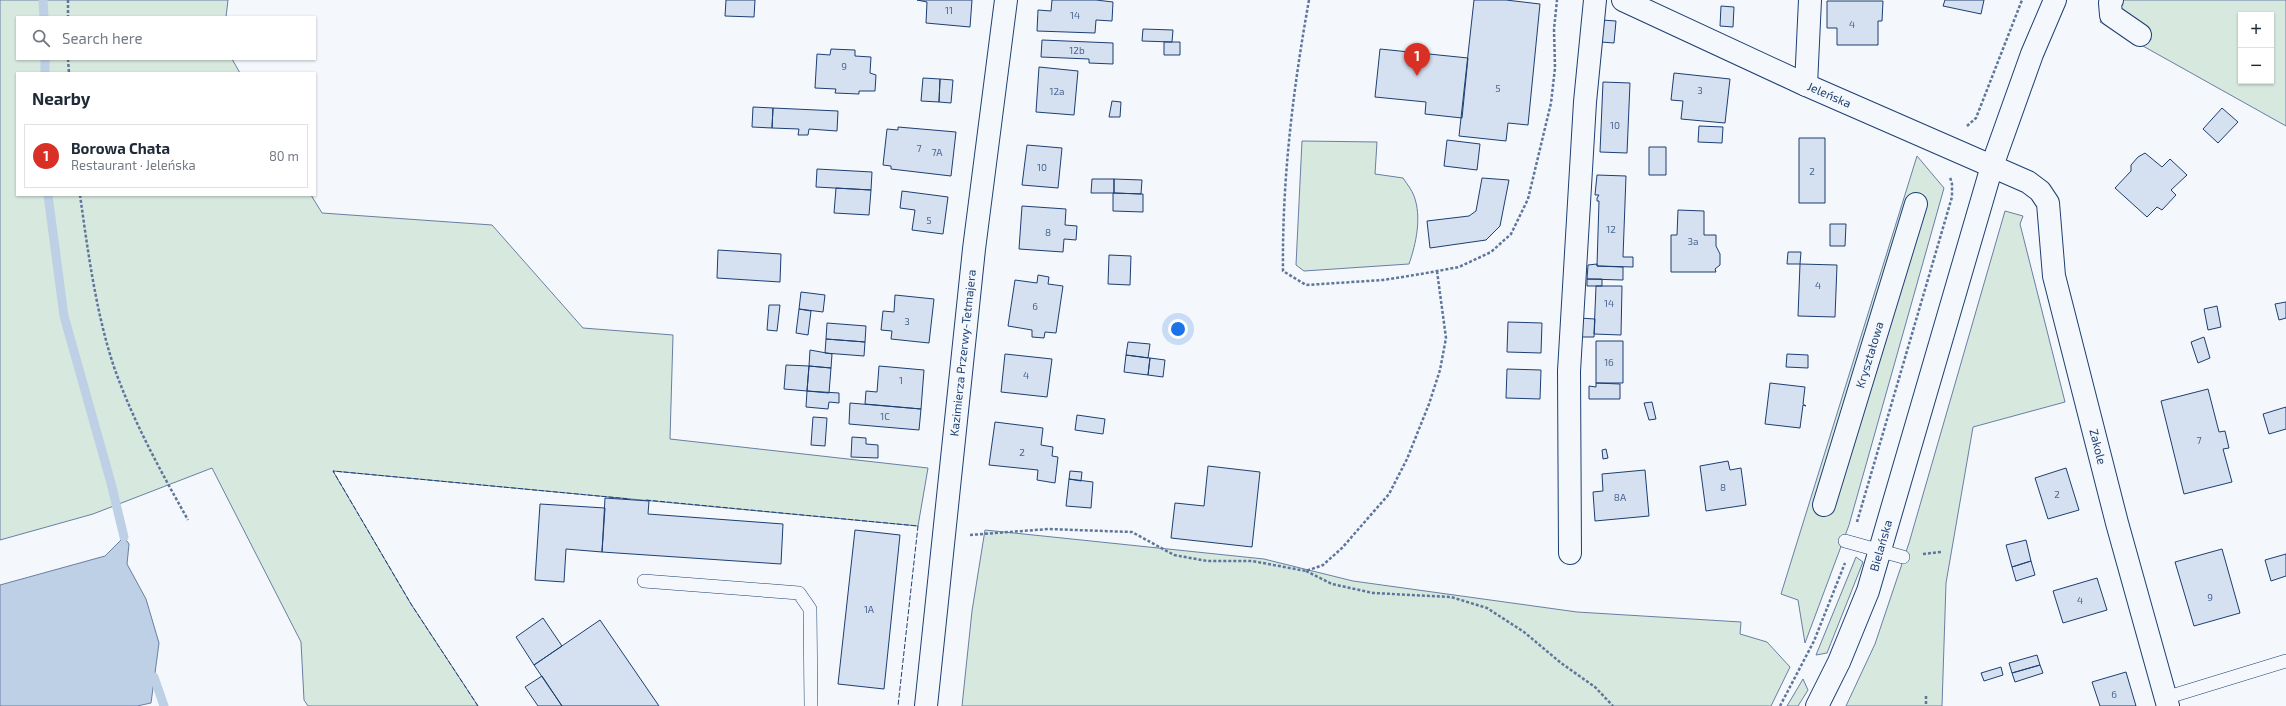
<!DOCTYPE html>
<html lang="en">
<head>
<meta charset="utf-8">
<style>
	:root { --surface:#fff; --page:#f2f2f3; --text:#1f2937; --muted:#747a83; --line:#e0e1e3; --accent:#d93025 }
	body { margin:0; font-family:"Exo 2",sans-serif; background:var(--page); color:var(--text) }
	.controls { position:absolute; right:12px; top:12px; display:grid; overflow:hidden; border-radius:0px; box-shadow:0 1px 3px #0004 }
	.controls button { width:36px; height:36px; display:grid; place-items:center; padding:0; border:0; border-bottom:1px solid var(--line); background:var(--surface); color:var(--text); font:20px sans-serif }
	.you { position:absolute; left:1178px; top:329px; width:14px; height:14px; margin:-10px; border:3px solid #fff; border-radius:50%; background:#1a73e8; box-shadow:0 0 0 6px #1a73e833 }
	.badge { display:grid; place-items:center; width:26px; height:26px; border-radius:50%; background:var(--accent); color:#fff; font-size:13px; font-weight:700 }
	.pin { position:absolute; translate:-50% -33px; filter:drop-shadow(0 1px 2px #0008) }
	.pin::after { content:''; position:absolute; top:21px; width:14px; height:12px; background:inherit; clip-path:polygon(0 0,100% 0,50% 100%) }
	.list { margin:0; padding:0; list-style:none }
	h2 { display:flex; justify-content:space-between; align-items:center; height:52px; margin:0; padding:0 16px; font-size:17px }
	h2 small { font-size:13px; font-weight:400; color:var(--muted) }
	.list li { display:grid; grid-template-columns:26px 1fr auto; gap:12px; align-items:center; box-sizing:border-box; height:64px; margin:0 8px 8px; padding:0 8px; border:1px solid var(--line); border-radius:0px }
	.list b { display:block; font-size:15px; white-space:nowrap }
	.list p { margin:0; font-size:13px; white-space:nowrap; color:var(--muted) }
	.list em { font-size:13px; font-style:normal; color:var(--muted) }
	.icon { flex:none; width:22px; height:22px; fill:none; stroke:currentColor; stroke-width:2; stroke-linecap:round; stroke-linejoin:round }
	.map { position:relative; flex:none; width:2286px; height:706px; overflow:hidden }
	.search { position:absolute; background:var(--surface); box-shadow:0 1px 3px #0004; left:16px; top:16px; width:300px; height:44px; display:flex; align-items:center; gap:10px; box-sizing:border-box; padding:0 14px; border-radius:0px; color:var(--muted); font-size:15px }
	.panel { position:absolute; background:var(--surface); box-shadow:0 1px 3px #0004; left:16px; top:72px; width:300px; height:124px; border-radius:0px }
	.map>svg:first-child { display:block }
	.green { fill:#d7e8df; stroke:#687fa3; fill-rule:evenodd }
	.water { fill:#bed0e5; stroke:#687fa3 }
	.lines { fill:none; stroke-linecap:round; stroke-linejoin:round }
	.stream { stroke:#bed0e5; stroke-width:9 }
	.building { fill:#d5e0f0; stroke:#1d3f73 }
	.service-casing { stroke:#1d3f73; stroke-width:14 }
	.minor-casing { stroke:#1d3f73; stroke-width:24 }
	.tertiary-casing { stroke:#1d3f73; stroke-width:24 }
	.path { stroke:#5e769c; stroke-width:2.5; stroke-dasharray:3 2; stroke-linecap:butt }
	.service { stroke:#f4f7fb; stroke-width:13 }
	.minor { stroke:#f4f7fb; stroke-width:22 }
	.tertiary { stroke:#f4f7fb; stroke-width:22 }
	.fence { stroke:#1d3f73; stroke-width:1; stroke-dasharray:5 2; stroke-linecap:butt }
	.labels { text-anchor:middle; stroke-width:3; stroke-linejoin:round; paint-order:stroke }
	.number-label { font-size:10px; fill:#4b6792 }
	.street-label { font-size:12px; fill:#1d3f73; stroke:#f4f7fb }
</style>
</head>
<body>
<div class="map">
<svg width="2286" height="706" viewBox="0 0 2286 706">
	<rect width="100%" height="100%" fill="#f4f7fb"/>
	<path class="green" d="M 0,0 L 228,0 L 226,17 L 17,17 L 17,59 L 232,59 L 240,73 L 17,73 L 17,195 L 311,195 L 322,213 L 492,225 L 583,328 L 673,335 L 670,439 L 928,468 L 918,526 L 333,471 L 411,604 L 478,706 L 308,706 L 304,700 L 301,642 L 212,468 L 93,514 L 0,540 Z
		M 2111,0 L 2286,0 L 2286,126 L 2100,22 ZM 2241,15 L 2271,15 L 2271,81 L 2241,81 Z
		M 1302,141 L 1377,142 L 1375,174 L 1403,178 C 1407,184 1412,190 1414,196 C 1422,217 1416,244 1409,264 L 1304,271 L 1296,265 Z
		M 1917,156 L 1944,188 L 1849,525 L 1805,643 L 1798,600 L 1781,594 Z
		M 2005,211 L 2023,216 L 2020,224 L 2065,402 L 1973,427 L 1946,583 L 1942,706 L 1846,706 L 1875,644 L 1909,543 Z
		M 985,530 L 1264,559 L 1353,581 L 1577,612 L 1741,622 L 1740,634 L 1767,642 L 1790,667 L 1771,706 L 962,706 L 972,611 Z
		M 1856,557 L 1863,562 L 1827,653 L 1816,655 Z
		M 1803,679 L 1808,690 L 1798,706 L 1787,706 Z"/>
	<path class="water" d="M 124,537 L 129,544 L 127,564 L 146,599 L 159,643 L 151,703 L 137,706 L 0,706 L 0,585 L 105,556 Z"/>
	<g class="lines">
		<path class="stream" d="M 43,0 L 44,17
			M 45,59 L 45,73
			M 48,195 L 64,316 L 111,483 L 124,537
			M 154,677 L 164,706"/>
	</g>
	<path class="building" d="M 726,0 L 755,0 L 754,17 L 725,16 Z
		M 917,0 L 972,0 L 970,27 L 926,23 L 927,2 Z
		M 1052,0 L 1096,0 L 1113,2 L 1112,21 L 1096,20 L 1095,33 L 1037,31 L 1038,10 L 1051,11 Z
		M 1474,0 L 1506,0 L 1540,4 L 1528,125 L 1508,123 L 1506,141 L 1459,136 Z
		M 1945,0 L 1984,0 L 1981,14 L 1943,6 Z
		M 1827,1 L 1883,1 L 1882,21 L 1878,21 L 1878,45 L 1837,45 L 1837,28 L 1827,28 Z
		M 1721,6 L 1734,7 L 1733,27 L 1720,26 Z
		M 1602,20 L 1616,21 L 1614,43 L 1601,42 Z
		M 1143,29 L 1173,30 L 1172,42 L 1142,41 Z
		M 1042,40 L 1113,43 L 1113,64 L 1089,63 L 1089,59 L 1041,57 Z
		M 1164,42 L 1180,42 L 1180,55 L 1164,55 Z
		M 831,49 L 855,50 L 855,56 L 871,57 L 870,73 L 876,75 L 875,91 L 859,91 L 859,94 L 835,93 L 836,89 L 815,88 L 817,54 L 830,55 Z
		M 1380,49 L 1468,58 L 1462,118 L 1425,114 L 1426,102 L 1375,97 Z
		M 1039,67 L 1078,71 L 1074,115 L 1036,112 Z
		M 1674,73 L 1730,79 L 1725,123 L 1681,119 L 1683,101 L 1671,100 Z
		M 923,78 L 940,79 L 939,102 L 921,101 Z
		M 940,79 L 953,80 L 951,103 L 939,102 Z
		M 1603,82 L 1630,83 L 1627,153 L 1600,152 Z
		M 1112,101 L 1121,102 L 1120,117 L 1109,117 Z
		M 753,107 L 773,108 L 772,128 L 752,127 Z
		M 773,108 L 838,111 L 837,131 L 809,129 L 808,135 L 798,135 L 799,129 L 772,128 Z
		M 2222,108 L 2238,122 L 2218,143 L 2203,129 Z
		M 1699,126 L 1723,127 L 1722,143 L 1698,142 Z
		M 898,127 L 956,132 L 951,176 L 891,169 L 891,166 L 883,165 L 887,129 L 898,130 Z
		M 1799,138 L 1825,138 L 1825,203 L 1799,203 Z
		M 1447,140 L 1480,144 L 1477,170 L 1444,166 Z
		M 1027,145 L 1062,148 L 1058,188 L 1022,185 Z
		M 1649,147 L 1666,147 L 1666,175 L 1649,175 Z
		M 2145,153 L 2162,167 L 2170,159 L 2187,175 L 2171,190 L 2176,195 L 2162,210 L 2157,207 L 2147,217 L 2115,188 L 2131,171 L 2131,165 L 2138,157 Z
		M 817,169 L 872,172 L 871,190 L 816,187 Z
		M 1597,175 L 1626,176 L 1623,257 L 1633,257 L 1633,267 L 1597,266 L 1599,201 L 1597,201 L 1597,198 L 1599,195 L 1595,195 Z
		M 1482,178 L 1509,180 L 1500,226 L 1486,240 L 1430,248 L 1427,221 L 1469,216 L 1476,211 Z
		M 1092,179 L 1114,179 L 1114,193 L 1091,193 Z
		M 1114,179 L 1142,180 L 1141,194 L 1114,193 Z
		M 836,188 L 871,190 L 869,215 L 834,213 Z
		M 902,191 L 948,197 L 943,234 L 912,230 L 915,210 L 900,208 Z
		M 1113,193 L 1143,194 L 1143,212 L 1113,211 Z
		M 1022,206 L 1066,209 L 1065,225 L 1077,226 L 1076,240 L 1064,239 L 1063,252 L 1019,249 Z
		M 1678,210 L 1704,211 L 1704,235 L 1716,235 L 1716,246 L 1720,254 L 1720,265 L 1715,269 L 1716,272 L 1671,272 L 1671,235 L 1677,235 Z
		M 1830,224 L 1846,224 L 1845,246 L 1830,246 Z
		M 718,250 L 781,254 L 780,282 L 717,278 Z
		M 1788,252 L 1801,252 L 1800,264 L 1787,264 Z
		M 1109,255 L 1131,256 L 1130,285 L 1108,284 Z
		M 1597,264 L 1597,266 L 1623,267 L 1623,280 L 1587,279 L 1588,265 Z
		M 1800,264 L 1837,265 L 1835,317 L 1798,316 Z
		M 1038,275 L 1049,277 L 1048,284 L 1063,286 L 1056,333 L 1045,332 L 1044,338 L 1032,337 L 1032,330 L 1008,326 L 1015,280 L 1037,283 Z
		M 1587,279 L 1602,279 L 1602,286 L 1587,286 Z
		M 1596,286 L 1622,286 L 1621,335 L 1594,334 Z
		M 801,292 L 825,295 L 823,312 L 799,309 Z
		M 895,295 L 934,299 L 929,343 L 891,339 L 892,331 L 881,330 L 883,311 L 894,312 Z
		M 2286,302 L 2286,318 L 2279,320 L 2275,304 Z
		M 769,305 L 780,305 L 777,331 L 767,330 Z
		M 2217,306 L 2221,327 L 2208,330 L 2204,309 Z
		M 799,309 L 811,311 L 808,335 L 796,333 Z
		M 1579,318 L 1595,319 L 1594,337 L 1579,337 Z
		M 1508,322 L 1542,323 L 1541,353 L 1507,352 Z
		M 827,323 L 866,326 L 865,342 L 826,339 Z
		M 2204,337 L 2210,358 L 2198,363 L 2191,342 Z
		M 826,339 L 865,342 L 864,356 L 825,353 Z
		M 1596,341 L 1623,341 L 1623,383 L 1596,383 Z
		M 1128,342 L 1150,344 L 1148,358 L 1126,355 Z
		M 810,350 L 832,354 L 831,368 L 809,366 Z
		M 1005,354 L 1052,359 L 1047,397 L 1001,392 Z
		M 1787,354 L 1808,355 L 1808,368 L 1786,367 Z
		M 1126,355 L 1150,358 L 1148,375 L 1124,372 Z
		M 1150,358 L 1165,360 L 1163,377 L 1148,375 Z
		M 786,365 L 809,366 L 807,391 L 784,389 Z
		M 809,366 L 831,368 L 829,393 L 807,391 Z
		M 879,366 L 924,370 L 921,409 L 865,404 L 866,391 L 877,392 Z
		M 1507,369 L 1541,370 L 1540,399 L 1506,398 Z
		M 1596,383 L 1620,384 L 1620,399 L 1589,399 L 1589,386 L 1596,387 Z
		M 1770,383 L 1805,387 L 1803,404 L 1806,406 L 1803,405 L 1800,428 L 1765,424 Z
		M 2208,389 L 2219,432 L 2225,431 L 2229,448 L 2223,449 L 2232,482 L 2184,494 L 2161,401 Z
		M 807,391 L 839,393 L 839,403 L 829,402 L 828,409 L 806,407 Z
		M 1652,402 L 1656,419 L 1649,420 L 1644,403 Z
		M 850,403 L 921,409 L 919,430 L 849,424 Z
		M 2286,407 L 2286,429 L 2269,434 L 2263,414 Z
		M 1077,415 L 1105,419 L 1103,434 L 1075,430 Z
		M 813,417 L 827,418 L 825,446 L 811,445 Z
		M 995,422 L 1043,428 L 1041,445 L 1053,447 L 1052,456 L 1058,457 L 1055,483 L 1037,480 L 1038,470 L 989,465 Z
		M 852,437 L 866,438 L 866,444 L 878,445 L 878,458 L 851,457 Z
		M 1606,449 L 1608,458 L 1603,459 L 1602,450 Z
		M 1728,461 L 1730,470 L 1741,468 L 1746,505 L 1706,511 L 1700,466 Z
		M 1208,466 L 1260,472 L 1252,547 L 1171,538 L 1175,503 L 1204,506 Z
		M 2066,468 L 2079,510 L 2048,519 L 2035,478 Z
		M 1645,470 L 1649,516 L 1595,521 L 1593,492 L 1603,491 L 1602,474 Z
		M 1070,471 L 1082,472 L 1081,481 L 1069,479 Z
		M 1069,479 L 1093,482 L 1091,508 L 1066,506 Z
		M 605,498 L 649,501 L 648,514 L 783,524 L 781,564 L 602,552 Z
		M 540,504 L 605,508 L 602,552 L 566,549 L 564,582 L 535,580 Z
		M 855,530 L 900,535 L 884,689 L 838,684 Z
		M 2026,540 L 2031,561 L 2012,567 L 2006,545 Z
		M 2222,549 L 2240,613 L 2194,626 L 2175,562 Z
		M 2286,554 L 2286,576 L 2271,581 L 2265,560 Z
		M 2031,561 L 2035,575 L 2016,581 L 2012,567 Z
		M 2097,578 L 2107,610 L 2063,623 L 2053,591 Z
		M 543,618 L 562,646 L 534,665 L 516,637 Z
		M 600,620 L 659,706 L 562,706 L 534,665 Z
		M 2037,655 L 2040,665 L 2012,673 L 2009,663 Z
		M 2040,665 L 2043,673 L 2015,682 L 2012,673 Z
		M 2001,667 L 2003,675 L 1984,681 L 1981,673 Z
		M 2126,672 L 2136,706 L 2100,706 L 2092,682 Z
		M 542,676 L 562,706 L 538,706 L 525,687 Z"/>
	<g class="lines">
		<defs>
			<path id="service" d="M 1845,541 L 1903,557
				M 644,581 L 799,593 L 810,609 L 811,706
				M 2165,698 L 2286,661"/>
			<g id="minor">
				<path id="s1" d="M 1623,0 L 1806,85 L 2028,182 L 2040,191 L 2048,203 L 2054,276 L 2117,523 L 2168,706"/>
				<path d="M 2112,0 L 2110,3 L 2111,15 L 2140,35"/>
				<path d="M 1806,85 L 1810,0"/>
				<path id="s2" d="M 1824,505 L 1916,204"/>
				<path d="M 1570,553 L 1569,371 L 1585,102 L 1595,0"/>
			</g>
			<g id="tertiary">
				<path id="s3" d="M 926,706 L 974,249 L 1006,0"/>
				<path id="s4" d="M 1817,706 L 1839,662 L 1868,591 L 1992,166 L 2032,54 L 2055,0"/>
			</g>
		</defs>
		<use href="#service" class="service-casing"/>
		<use href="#minor" class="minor-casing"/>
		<use href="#tertiary" class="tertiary-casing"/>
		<path class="path" d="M 68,0 L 68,17
			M 1309,0 C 1293,89 1282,180 1283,271 L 1306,285 L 1383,280 L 1421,274 L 1459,267 L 1491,252 L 1511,234 L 1528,199 L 1551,103 L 1555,68 L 1554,29 L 1557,0
			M 68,59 L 69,73
			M 1967,126 L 1976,118 L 2022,0
			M 80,195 C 88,252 96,313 114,367 C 133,421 160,470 188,520
			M 1857,522 L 1952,197 L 1952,184 L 1950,177
			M 970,535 L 1048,529 L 1132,532 L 1174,555 L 1207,561 L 1252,561 L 1306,571 L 1323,565 L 1342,548 L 1389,494 L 1407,459 L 1429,404 L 1440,370 L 1446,338 L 1437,271
			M 1923,554 L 1941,552
			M 1306,571 L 1332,584 L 1373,593 L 1451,597 L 1487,608 L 1524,632 L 1561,663 L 1595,687 L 1613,706
			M 1926,696 L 1926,706
			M 1780,706 L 1814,641 L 1845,563"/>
		<use href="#service" class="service"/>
		<use href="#minor" class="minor"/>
		<use href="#tertiary" class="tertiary"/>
		<path class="fence" d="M 646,500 L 918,526 L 898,706
			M 478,706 L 411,604 L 333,471 L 630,499"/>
	</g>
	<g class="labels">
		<g class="number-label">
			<text x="949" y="14">11</text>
			<text x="1075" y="19">14</text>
			<text x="1852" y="28">4</text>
			<text x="1077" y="54">12b</text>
			<text x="844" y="70">9</text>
			<text x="1498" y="92">5</text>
			<text x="1700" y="94">3</text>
			<text x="1057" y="95">12a</text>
			<text x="1615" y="129">10</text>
			<text x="919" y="152">7</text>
			<text x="937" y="156">7A</text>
			<text x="1042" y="171">10</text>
			<text x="1812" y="175">2</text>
			<text x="929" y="224">5</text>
			<text x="1611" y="233">12</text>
			<text x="1048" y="236">8</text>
			<text x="1693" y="245">3a</text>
			<text x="1818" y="289">4</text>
			<text x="1609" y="307">14</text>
			<text x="1035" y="310">6</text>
			<text x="907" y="325">3</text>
			<text x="1609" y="366">16</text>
			<text x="1026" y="379">4</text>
			<text x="901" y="384">1</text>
			<text x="885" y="420">1C</text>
			<text x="2199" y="444">7</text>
			<text x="1022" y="456">2</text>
			<text x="1723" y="491">8</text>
			<text x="2057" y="498">2</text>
			<text x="1620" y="501">8A</text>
			<text x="2210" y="601">9</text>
			<text x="2080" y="604">4</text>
			<text x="869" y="613">1A</text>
			<text x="2114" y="698">6</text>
		</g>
		<g class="street-label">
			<text dy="4" stroke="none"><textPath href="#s1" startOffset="227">Jeleńska</textPath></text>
			<text dy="4" stroke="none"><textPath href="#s3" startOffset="355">Kazimierza Przerwy-Tetmajera</textPath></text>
			<text dy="4" stroke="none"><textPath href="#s2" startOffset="157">Kryształowa</textPath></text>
			<text dy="4" stroke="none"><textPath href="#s1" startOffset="723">Zakole</textPath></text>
			<text dy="4" stroke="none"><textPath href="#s4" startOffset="173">Bielańska</textPath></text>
		</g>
	</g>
</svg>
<div class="controls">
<button>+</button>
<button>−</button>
</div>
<div class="you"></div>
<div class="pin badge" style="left:1417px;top:76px">1</div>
<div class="search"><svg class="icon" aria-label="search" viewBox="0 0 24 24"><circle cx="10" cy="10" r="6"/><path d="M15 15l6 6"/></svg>Search here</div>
<section class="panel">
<h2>Nearby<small></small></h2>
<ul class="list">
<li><span class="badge">1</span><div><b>Borowa Chata</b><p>Restaurant · Jeleńska</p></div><em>80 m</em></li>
</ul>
</section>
</div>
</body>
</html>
